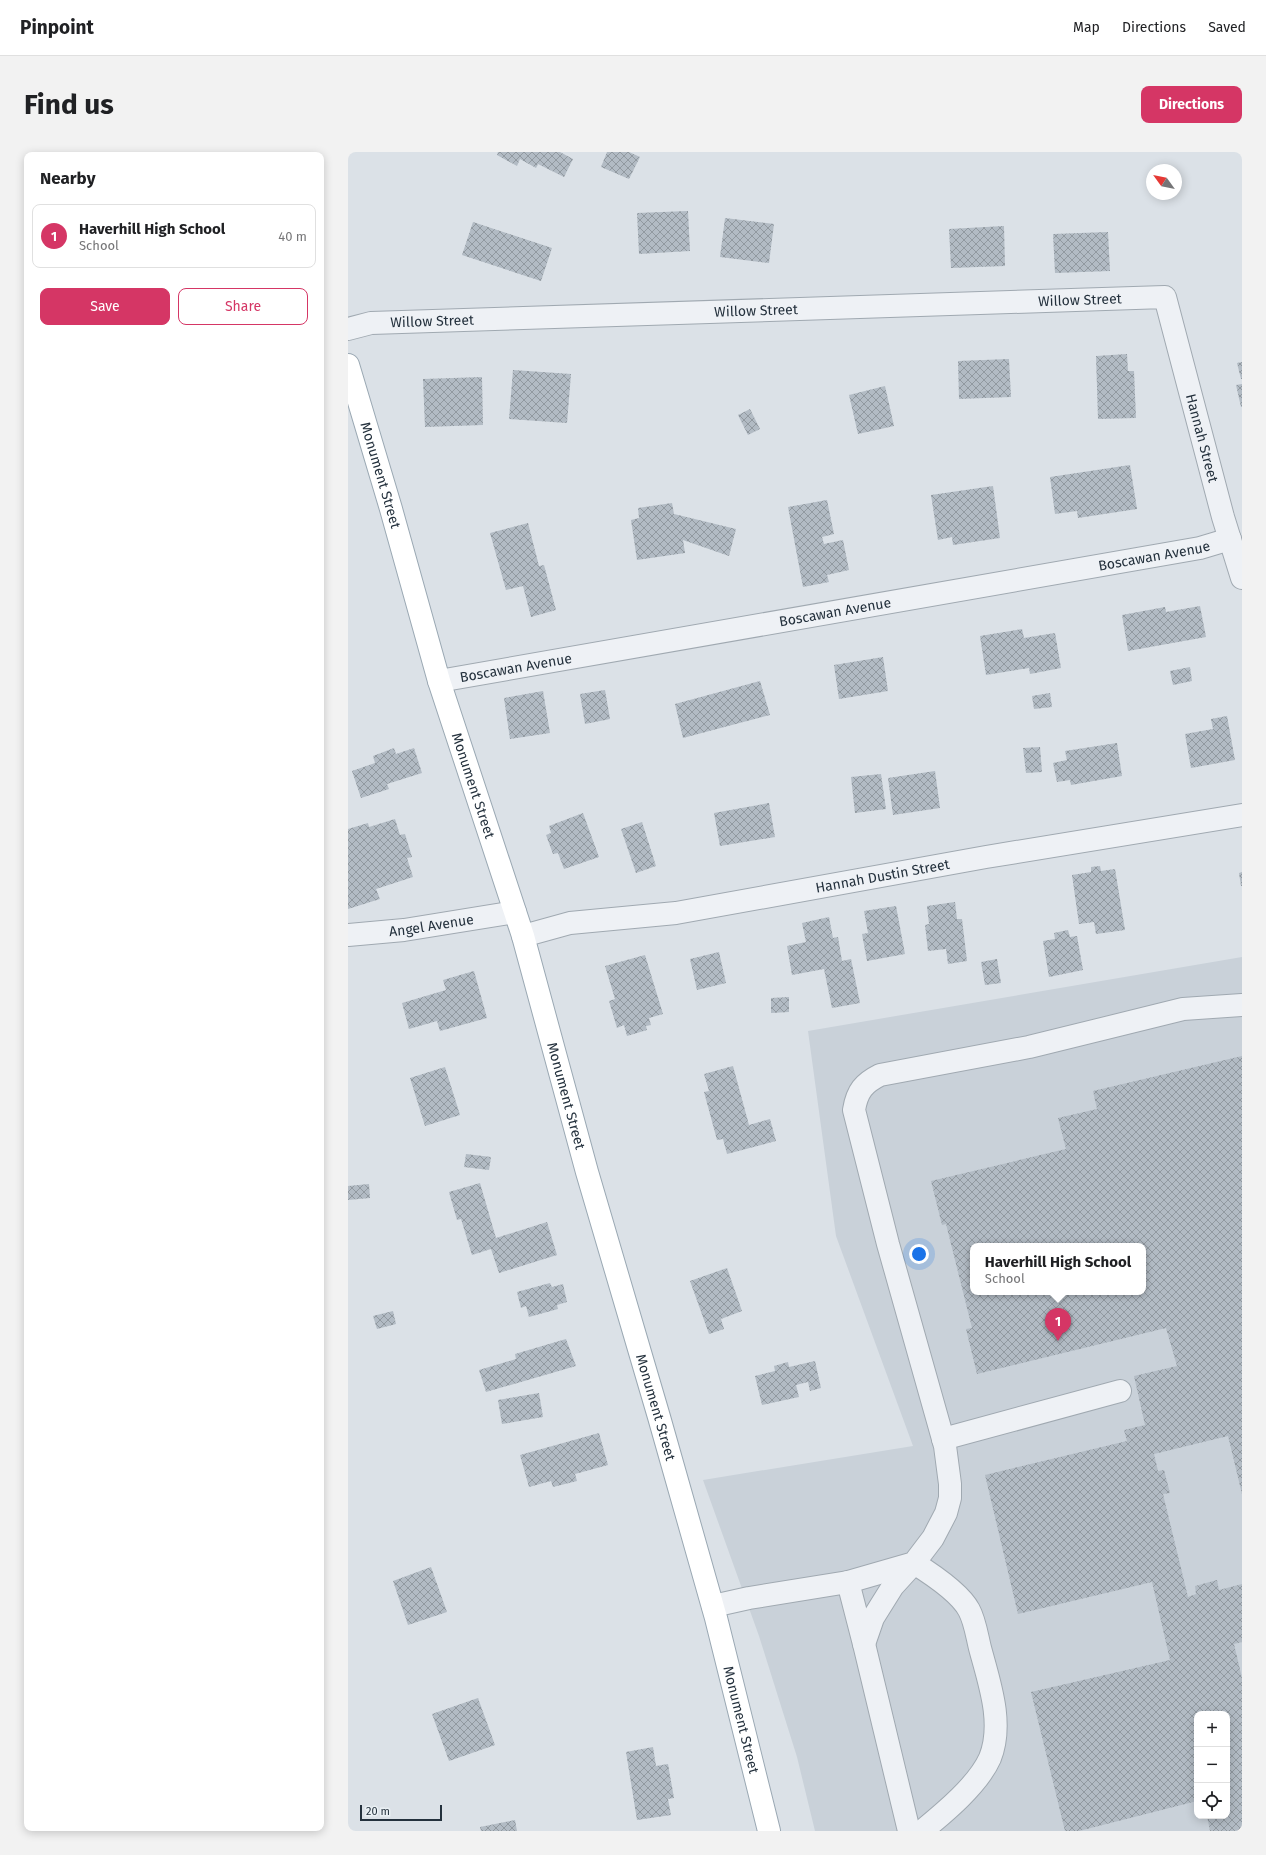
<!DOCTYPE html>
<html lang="en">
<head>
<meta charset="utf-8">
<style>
	:root { --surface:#fff; --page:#f2f2f2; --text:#202124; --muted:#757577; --line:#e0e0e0; --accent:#d53665 }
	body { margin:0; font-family:"Fira Sans",sans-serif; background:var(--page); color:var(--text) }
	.controls { position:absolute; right:12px; bottom:12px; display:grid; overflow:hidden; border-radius:8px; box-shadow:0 2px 10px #0003 }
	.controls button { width:36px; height:36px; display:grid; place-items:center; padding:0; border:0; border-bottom:1px solid var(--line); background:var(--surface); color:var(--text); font:20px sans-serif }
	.compass { position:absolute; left:798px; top:12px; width:36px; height:36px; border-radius:50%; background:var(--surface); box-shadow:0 2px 10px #0003; rotate:303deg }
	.scale { position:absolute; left:12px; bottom:10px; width:82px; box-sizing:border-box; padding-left:4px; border:2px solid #24313d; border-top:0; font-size:11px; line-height:14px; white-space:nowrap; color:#24313d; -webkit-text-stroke:3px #eaf0f4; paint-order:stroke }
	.you { position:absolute; left:571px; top:1102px; width:14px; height:14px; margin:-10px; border:3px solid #fff; border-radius:50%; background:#1a73e8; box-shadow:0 0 0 6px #1a73e833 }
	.badge { display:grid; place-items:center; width:26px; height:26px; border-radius:50%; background:var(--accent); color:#fff; font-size:13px; font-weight:700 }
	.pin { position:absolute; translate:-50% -33px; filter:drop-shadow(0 1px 2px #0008) }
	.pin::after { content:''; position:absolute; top:21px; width:14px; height:12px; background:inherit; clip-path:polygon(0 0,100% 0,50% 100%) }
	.popup { position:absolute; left:622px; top:1091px; width:176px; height:52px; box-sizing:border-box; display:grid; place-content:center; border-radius:8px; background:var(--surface); filter:drop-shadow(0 1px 3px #0005); font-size:13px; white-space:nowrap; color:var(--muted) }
	.popup b { font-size:15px; color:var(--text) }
	.popup::after { content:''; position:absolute; left:50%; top:100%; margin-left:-8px; border:8px solid transparent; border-top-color:var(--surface) }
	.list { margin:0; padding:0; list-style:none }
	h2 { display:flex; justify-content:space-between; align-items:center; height:52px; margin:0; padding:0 16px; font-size:17px }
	h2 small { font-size:13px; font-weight:400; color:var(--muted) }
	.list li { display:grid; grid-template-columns:26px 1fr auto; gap:12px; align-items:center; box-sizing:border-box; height:64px; margin:0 8px 8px; padding:0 8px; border:1px solid var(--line); border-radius:8px }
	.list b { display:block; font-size:15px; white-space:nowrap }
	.list p { margin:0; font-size:13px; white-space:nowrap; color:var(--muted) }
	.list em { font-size:13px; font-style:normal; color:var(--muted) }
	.actions { display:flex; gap:8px; padding:12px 16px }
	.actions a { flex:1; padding:9px 0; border:1px solid var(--accent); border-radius:8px; text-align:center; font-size:14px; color:var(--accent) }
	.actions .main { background:var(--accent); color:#fff }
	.icon { flex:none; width:22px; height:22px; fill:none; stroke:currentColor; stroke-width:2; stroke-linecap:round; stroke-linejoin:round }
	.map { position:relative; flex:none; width:894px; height:1679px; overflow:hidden; border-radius:8px }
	header { display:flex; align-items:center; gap:24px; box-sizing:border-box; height:56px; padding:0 20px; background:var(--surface); border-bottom:1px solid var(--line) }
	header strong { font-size:19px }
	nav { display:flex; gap:22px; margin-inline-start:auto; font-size:14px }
	.intro { display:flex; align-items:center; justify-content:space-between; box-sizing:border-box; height:96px; padding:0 24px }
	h1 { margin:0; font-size:28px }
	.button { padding:10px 18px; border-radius:8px; background:var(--accent); color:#fff; font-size:14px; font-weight:700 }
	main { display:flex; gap:24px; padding:0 24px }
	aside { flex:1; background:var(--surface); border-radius:8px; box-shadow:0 2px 10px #0003 }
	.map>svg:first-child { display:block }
	.built { fill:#c9d1d9; fill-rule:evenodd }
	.building { fill:url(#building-cross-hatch); fill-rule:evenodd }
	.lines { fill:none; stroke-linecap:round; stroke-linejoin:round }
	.minor-casing { stroke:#a0a9b1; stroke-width:24 }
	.major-casing { stroke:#9aa8b3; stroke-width:24 }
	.minor { stroke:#eef1f5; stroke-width:22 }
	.major { stroke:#fff; stroke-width:22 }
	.labels { text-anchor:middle; stroke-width:4; stroke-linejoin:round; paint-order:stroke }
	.street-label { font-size:14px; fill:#24313d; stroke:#eaf0f4 }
</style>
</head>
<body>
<header>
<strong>Pinpoint</strong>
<nav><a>Map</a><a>Directions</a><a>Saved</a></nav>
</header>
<div class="intro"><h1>Find us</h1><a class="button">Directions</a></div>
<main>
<aside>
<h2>Nearby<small></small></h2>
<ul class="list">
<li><span class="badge">1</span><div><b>Haverhill High School</b><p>School</p></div><em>40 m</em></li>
</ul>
<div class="actions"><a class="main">Save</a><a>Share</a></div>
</aside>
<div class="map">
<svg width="894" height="1679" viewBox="0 0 894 1679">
	<defs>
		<pattern id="building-cross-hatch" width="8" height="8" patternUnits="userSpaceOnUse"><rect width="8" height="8" fill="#b2bbc4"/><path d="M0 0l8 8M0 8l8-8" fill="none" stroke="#9199a0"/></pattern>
	</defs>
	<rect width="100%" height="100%" fill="#dbe1e7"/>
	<path class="built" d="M 894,805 L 894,1679 L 467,1679 L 449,1605 L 411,1484 L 355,1328 L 565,1294 L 488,1084 L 460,879 ZM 625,1094 L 795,1094 L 795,1140 L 625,1140 ZM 849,1562 L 879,1562 L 879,1664 L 849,1664 Z"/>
	<path class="building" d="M 150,0 L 212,0 L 225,7 L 216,25 L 190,12 L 188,16 L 172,7 L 169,14 L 149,3 Z
		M 259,0 L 281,0 L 292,5 L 281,27 L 253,15 Z
		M 340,59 L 342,99 L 291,102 L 289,61 Z
		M 377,66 L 426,72 L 421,111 L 372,105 Z
		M 125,70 L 204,96 L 193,129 L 114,103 Z
		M 656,74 L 657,114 L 603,116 L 601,77 Z
		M 760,80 L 762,119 L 707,121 L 705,82 Z
		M 779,202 L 780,219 L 786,219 L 788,266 L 750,267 L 748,204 Z
		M 661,207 L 663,245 L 611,247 L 610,209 Z
		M 894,210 L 894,227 L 893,227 L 889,211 Z
		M 165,218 L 223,222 L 219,271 L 161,267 Z
		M 134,225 L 135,273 L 77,275 L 75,227 Z
		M 894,232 L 894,255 L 893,255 L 888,233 Z
		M 537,234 L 546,274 L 510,282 L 501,243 Z
		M 402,257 L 412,277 L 400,283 L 390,263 Z
		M 782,313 L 789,357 L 730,366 L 729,359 L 707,362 L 702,325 Z
		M 645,334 L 652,386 L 605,393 L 604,385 L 590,388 L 583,343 Z
		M 479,348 L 486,382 L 474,385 L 476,392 L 495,388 L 501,418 L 479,423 L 481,430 L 455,435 L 440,355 Z
		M 324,351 L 326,362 L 388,377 L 381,404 L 335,388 L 337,401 L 289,408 L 283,368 L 291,366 L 290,356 Z
		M 180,371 L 191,414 L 196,413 L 208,458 L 183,465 L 175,434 L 158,438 L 142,381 Z
		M 852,454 L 858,485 L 780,499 L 774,463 L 817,455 L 818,460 Z
		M 674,477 L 676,486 L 707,481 L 713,516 L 682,522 L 681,516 L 638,523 L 632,484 Z
		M 535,505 L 540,539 L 491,547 L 486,513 Z
		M 842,515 L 844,529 L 825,533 L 822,519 Z
		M 412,529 L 422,563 L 335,586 L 327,552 Z
		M 257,538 L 262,567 L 237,572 L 232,542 Z
		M 195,539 L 202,581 L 162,587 L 156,546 Z
		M 702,541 L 704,555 L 686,557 L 684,544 Z
		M 879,564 L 887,608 L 843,616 L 837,582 L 865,577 L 863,567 Z
		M 769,591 L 774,624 L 723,633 L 722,628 L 709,630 L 705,611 L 719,608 L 717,599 Z
		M 692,595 L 694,620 L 678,621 L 675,596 Z
		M 46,596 L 48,602 L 66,596 L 74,621 L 39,632 L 41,637 L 13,646 L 4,619 L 27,611 L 25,604 Z
		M 587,619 L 592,656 L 545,663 L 540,626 Z
		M 533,622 L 538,657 L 507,661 L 503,625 Z
		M 421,651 L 427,685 L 372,694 L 366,661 Z
		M 235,661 L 251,705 L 216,717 L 210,701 L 205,702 L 198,683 L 203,681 L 201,674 Z
		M 47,667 L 52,683 L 57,682 L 64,705 L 59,706 L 65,725 L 28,737 L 32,747 L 0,757 L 0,677 L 20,671 L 21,675 Z
		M 294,670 L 308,714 L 288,721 L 273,677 Z
		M 752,714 L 753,719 L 767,717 L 777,778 L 748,782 L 746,770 L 731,772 L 724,723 L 743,720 L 743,715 Z
		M 894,720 L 894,734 L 893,734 L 891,721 Z
		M 607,750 L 609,767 L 614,767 L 619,809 L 600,812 L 598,797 L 580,799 L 577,773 L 581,772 L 579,754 Z
		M 548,754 L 557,802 L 519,809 L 514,782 L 520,781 L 516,759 Z
		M 481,765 L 485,786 L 490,785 L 494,809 L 503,807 L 512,851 L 484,856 L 476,817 L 444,823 L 439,794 L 458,790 L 454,771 Z
		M 720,778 L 722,785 L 729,784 L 735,818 L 701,825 L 695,789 L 707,787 L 706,781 Z
		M 371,800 L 378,831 L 349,838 L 342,807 Z
		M 297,803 L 315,862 L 301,866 L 303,873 L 298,874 L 299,878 L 279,884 L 276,873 L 269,876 L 261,849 L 267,847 L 257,814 Z
		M 649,807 L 653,831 L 637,833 L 633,810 Z
		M 126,819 L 139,866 L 92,879 L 89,869 L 61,877 L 54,851 L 98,838 L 95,828 Z
		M 441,845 L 441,860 L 423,861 L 423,846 Z
		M 894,904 L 894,1342 L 880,1284 L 806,1302 L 810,1319 L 816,1318 L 822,1341 L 815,1342 L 840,1445 L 848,1442 L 847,1434 L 869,1428 L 871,1438 L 894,1432 L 894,1490 L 886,1492 L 894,1526 L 894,1679 L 862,1679 L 859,1664 L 879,1664 L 879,1562 L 849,1562 L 849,1649 L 731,1679 L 717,1679 L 683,1540 L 822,1508 L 804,1430 L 670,1462 L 637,1323 L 779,1289 L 776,1278 L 797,1273 L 786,1224 L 829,1214 L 818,1176 L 629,1222 L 618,1177 L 624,1176 L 598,1072 L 594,1073 L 583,1029 L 718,997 L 710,966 L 749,957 L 745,939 ZM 625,1094 L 795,1094 L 795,1140 L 625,1140 Z
		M 385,914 L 401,973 L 422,967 L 428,989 L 379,1002 L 375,987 L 369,988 L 356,940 L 361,939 L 356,922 Z
		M 97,915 L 112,963 L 77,974 L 62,926 Z
		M 118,1002 L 143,1005 L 141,1018 L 116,1015 Z
		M 132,1031 L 148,1086 L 199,1070 L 209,1103 L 151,1121 L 143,1097 L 124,1103 L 113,1067 L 109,1068 L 101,1040 Z
		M 21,1032 L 22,1046 L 0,1048 L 0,1034 Z
		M 379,1116 L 394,1159 L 373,1167 L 376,1177 L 361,1182 L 342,1129 Z
		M 202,1131 L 204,1135 L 215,1132 L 219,1150 L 209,1153 L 210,1157 L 181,1165 L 178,1154 L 173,1156 L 169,1140 Z
		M 45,1159 L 48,1172 L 29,1177 L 25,1164 Z
		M 218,1187 L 228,1214 L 138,1240 L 131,1218 L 168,1207 L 167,1202 Z
		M 467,1209 L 473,1236 L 462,1239 L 460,1230 L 448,1233 L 451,1245 L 414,1253 L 407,1224 L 427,1219 L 426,1214 L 440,1210 L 441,1215 Z
		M 191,1241 L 195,1265 L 154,1272 L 150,1248 Z
		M 251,1281 L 260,1313 L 227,1322 L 229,1329 L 205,1335 L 203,1329 L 181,1335 L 172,1303 Z
		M 83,1415 L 99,1460 L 60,1473 L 45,1429 Z
		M 130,1546 L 147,1593 L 101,1609 L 84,1562 Z
		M 305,1595 L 308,1614 L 320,1612 L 326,1646 L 320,1647 L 323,1663 L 289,1668 L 278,1600 Z
		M 167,1668 L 169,1679 L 133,1679 L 132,1675 Z"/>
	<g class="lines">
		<defs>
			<g id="minor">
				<path id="s1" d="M 0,177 L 23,171 L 817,145 L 875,365 L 894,426"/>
				<path id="s2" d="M 91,529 L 852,396 L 882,387"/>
				<path id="s3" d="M 0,783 L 56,778 L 167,760"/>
				<path id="s4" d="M 175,784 L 222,771 L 328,761 L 638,705 L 894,663"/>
				<path d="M 595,1287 L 772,1239"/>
				<path d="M 500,1430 L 516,1492 L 561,1679"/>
				<path d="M 365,1454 L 401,1446 L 500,1430 L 566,1411 L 585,1386 L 598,1361 L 602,1346 L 602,1332 L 597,1294 L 540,1092 L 506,958 C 509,939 516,931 532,923 L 681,895 L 835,857 L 894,853"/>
				<path d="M 516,1492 L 525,1466 L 545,1434 L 566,1411 C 582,1421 612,1441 621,1458 C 627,1469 629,1484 632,1496 C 641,1530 656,1571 642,1606 C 630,1633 596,1661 574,1679"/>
			</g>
			<g id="major">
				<path id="s5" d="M 0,213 L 43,357 L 91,529 L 175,784 L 239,1020 L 311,1265 L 368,1466 L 421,1679"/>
			</g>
		</defs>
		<use href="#minor" class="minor-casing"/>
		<use href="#major" class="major-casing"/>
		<use href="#minor" class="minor"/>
		<use href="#major" class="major"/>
	</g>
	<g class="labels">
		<g class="street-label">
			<text dy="5" stroke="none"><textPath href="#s1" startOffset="733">Willow Street</textPath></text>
			<text dy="5" stroke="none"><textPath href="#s1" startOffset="409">Willow Street</textPath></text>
			<text dy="5" stroke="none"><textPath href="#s1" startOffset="85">Willow Street</textPath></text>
			<text dy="5" stroke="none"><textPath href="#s1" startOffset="964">Hannah Street</textPath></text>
			<text dy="5" stroke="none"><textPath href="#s5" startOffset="115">Monument Street</textPath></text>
			<text dy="5" stroke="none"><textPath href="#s2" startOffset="726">Boscawan Avenue</textPath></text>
			<text dy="5" stroke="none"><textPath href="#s2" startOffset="402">Boscawan Avenue</textPath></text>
			<text dy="5" stroke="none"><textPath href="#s2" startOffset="78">Boscawan Avenue</textPath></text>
			<text dy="5" stroke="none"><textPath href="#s5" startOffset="439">Monument Street</textPath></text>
			<text dy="5" stroke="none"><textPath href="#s4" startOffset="365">Hannah Dustin Street</textPath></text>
			<text dy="5" stroke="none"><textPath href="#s3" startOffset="84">Angel Avenue</textPath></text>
			<text dy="5" stroke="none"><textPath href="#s5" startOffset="763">Monument Street</textPath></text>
			<text dy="5" stroke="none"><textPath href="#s5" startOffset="1087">Monument Street</textPath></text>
			<text dy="5" stroke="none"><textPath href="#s5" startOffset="1411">Monument Street</textPath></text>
		</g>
	</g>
</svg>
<div class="controls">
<button>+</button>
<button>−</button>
<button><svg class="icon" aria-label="locate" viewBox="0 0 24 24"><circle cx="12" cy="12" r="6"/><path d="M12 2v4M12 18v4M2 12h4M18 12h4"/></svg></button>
</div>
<svg class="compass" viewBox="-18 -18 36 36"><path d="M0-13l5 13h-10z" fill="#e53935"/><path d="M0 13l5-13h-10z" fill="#757577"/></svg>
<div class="scale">20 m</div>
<div class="you"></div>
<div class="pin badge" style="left:710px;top:1189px">1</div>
<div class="popup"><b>Haverhill High School</b>School</div>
</div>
</main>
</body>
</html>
